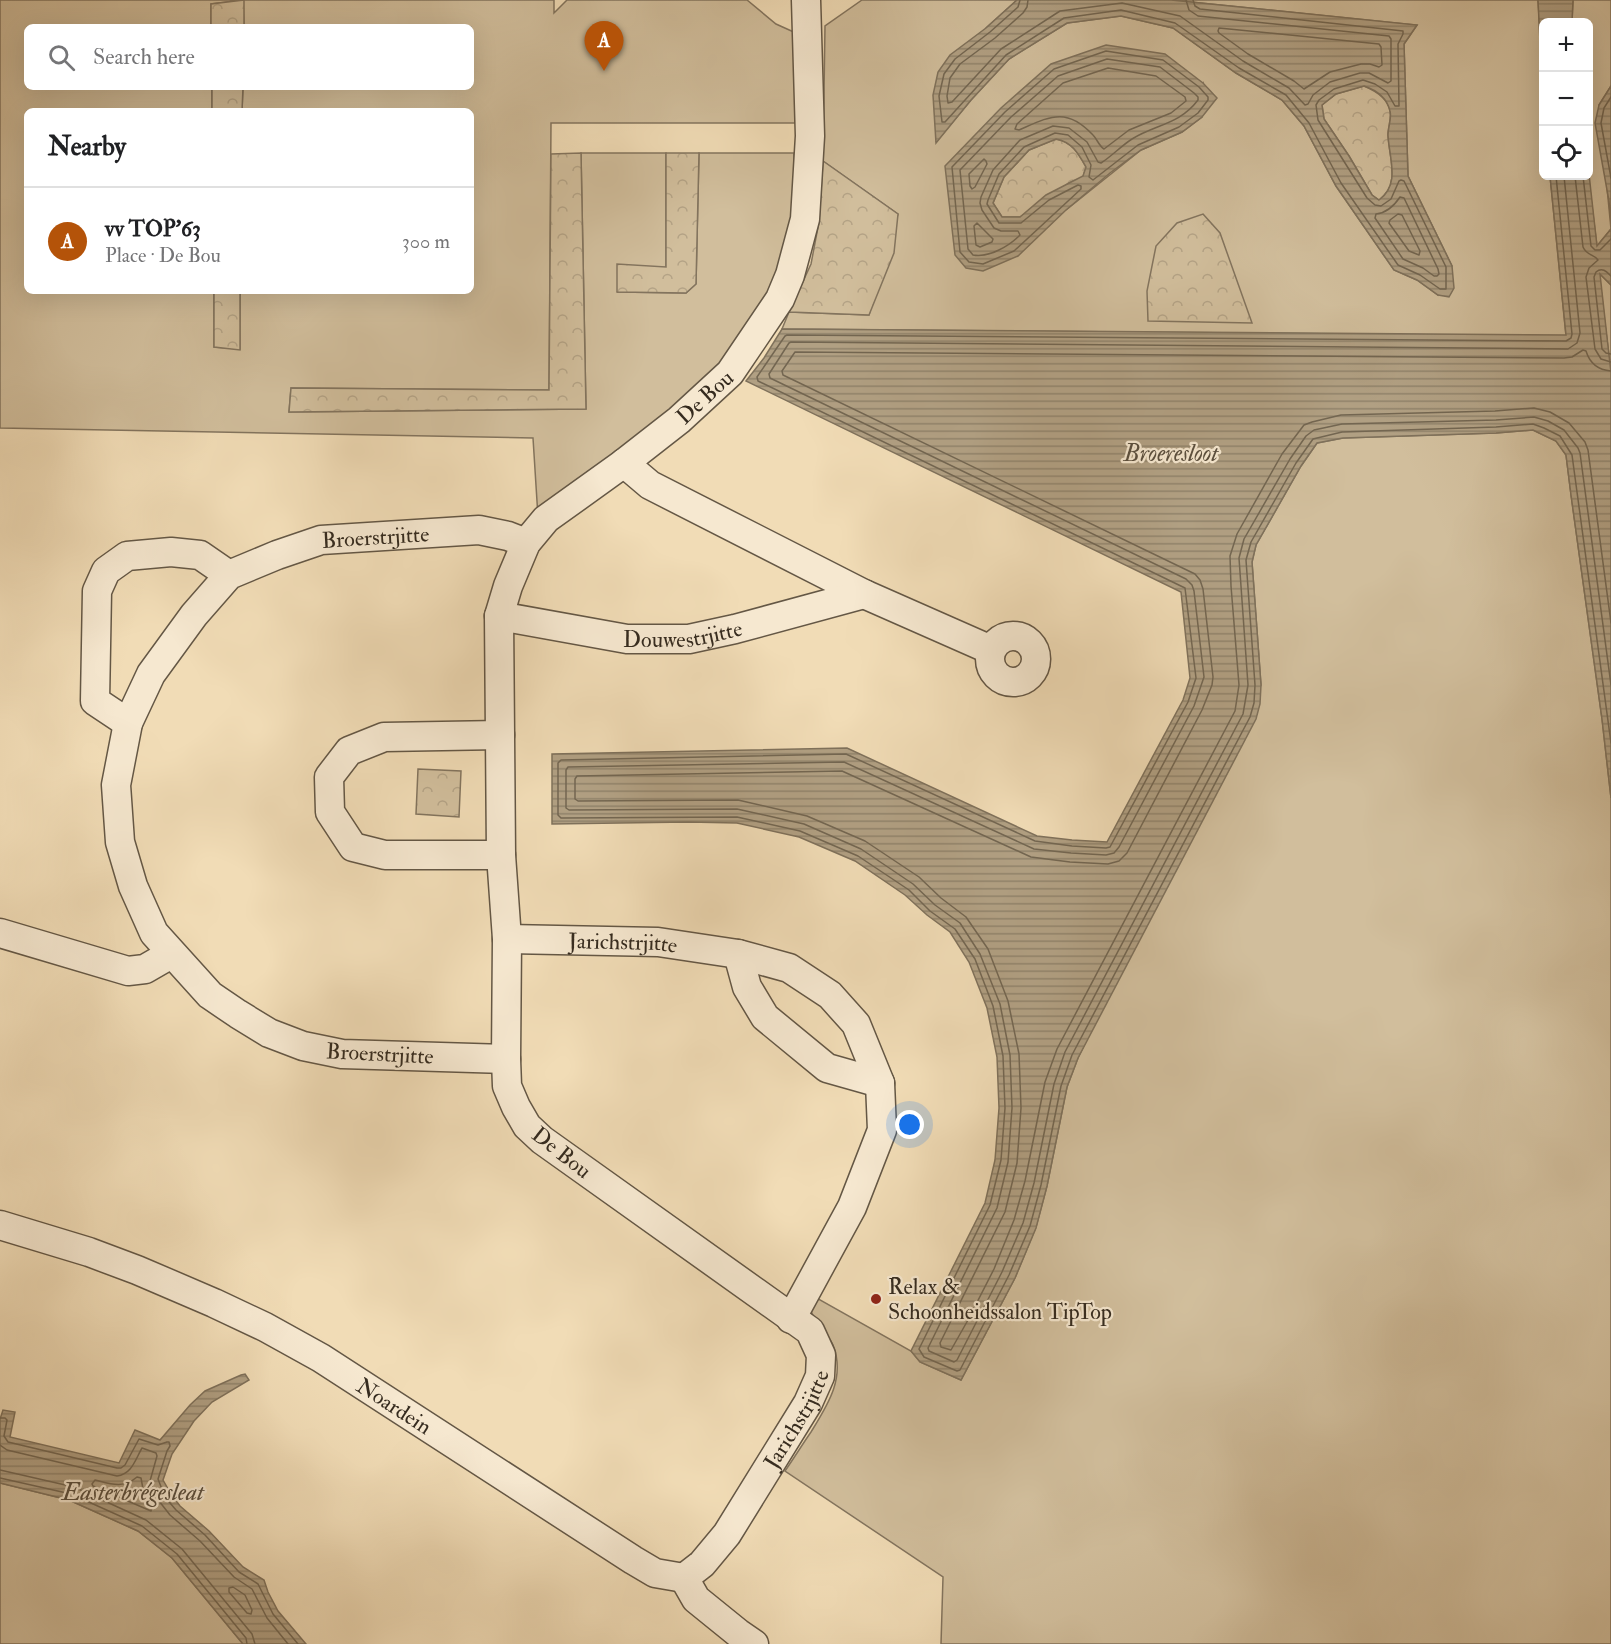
<!DOCTYPE html>
<html lang="en">
<head>
<meta charset="utf-8">
<style>
	:root { --surface:#fff; --page:#f2f2f2; --text:#202124; --muted:#757577; --line:#e0e0e0; --accent:#b45309 }
	body { margin:0; font-family:"IM FELL Double Pica",serif; background:var(--page); color:var(--text) }
	.controls { position:absolute; right:18px; top:18px; display:grid; overflow:hidden; border-radius:9px; box-shadow:0 6px 24px #0002 }
	.controls button { width:54px; height:54px; display:grid; place-items:center; padding:0; border:0; border-bottom:2px solid var(--line); background:var(--surface); color:var(--text); font:30px sans-serif }
	.you { position:absolute; left:910px; top:1125px; width:21px; height:21px; margin:-15px; border:4px solid #fff; border-radius:50%; background:#1a73e8; box-shadow:0 0 0 9px #1a73e833 }
	.badge { display:grid; place-items:center; width:39px; height:39px; border-radius:50%; background:var(--accent); color:#fff; font-size:20px; font-weight:700 }
	.pin { position:absolute; translate:-50% -50px; filter:drop-shadow(0 2px 3px #0008) }
	.pin::after { content:''; position:absolute; top:32px; width:21px; height:18px; background:inherit; clip-path:polygon(0 0,100% 0,50% 100%) }
	.list { margin:0; padding:0; list-style:none }
	h2 { display:flex; justify-content:space-between; align-items:center; height:78px; margin:0; padding:0 24px; font-size:26px }
	h2 small { font-size:20px; font-weight:400; color:var(--muted) }
	.list li { display:grid; grid-template-columns:39px 1fr auto; gap:18px; align-items:center; box-sizing:border-box; height:108px; padding:0 24px; border-top:2px solid var(--line) }
	.list b { display:block; font-size:22px; white-space:nowrap }
	.list p { margin:0; font-size:20px; white-space:nowrap; color:var(--muted) }
	.list em { font-size:20px; font-style:normal; color:var(--muted) }
	.icon { flex:none; width:33px; height:33px; fill:none; stroke:currentColor; stroke-width:2; stroke-linecap:round; stroke-linejoin:round }
	.map { position:relative; flex:none; width:1611px; height:1644px; overflow:hidden }
	.search { position:absolute; background:var(--surface); box-shadow:0 6px 24px #0002; left:24px; top:24px; width:450px; height:66px; display:flex; align-items:center; gap:15px; box-sizing:border-box; padding:0 21px; border-radius:9px; color:var(--muted); font-size:22px }
	.panel { position:absolute; background:var(--surface); box-shadow:0 6px 24px #0002; left:24px; top:108px; width:450px; height:186px; border-radius:9px }
	.map>svg:first-child { display:block }
	.grass { fill:#d1be9c; stroke:#83745e; stroke-width:1.5; fill-rule:evenodd }
	.forest { fill:url(#forest-crowns); stroke:#83745e; stroke-width:1.5 }
	.water { fill:url(#water-rules); stroke:#7f715b; stroke-width:1.5; fill-rule:evenodd }
	.lines { fill:none; stroke-linecap:round; stroke-linejoin:round }
	.shore { stroke:#736651; stroke-width:1.5 }
	.minor-casing { stroke:#645745; stroke-width:31 }
	.minor { stroke:#f6e8d0; stroke-width:28 }
	.poi-dot { fill:#8f2418; stroke:#f6e8d0; stroke-width:2 }
	.labels { text-anchor:middle; stroke-width:4.5; stroke-linejoin:round; paint-order:stroke }
	.street-label { font-size:22px; fill:#352b1f; stroke:#f6e8d0 }
	.poi-label { font-size:22px; fill:#352b1f; stroke:#f6e8d0; text-anchor:start }
	.water-label { font-size:24px; font-style:italic; fill:#5a4e3d; stroke:#f6e8d0 }
</style>
</head>
<body>
<div class="map">
<svg width="1611" height="1644" viewBox="0 0 1611 1644">
	<defs>
		<pattern id="forest-crowns" width="20" height="18" patternUnits="userSpaceOnUse" patternTransform="scale(1.5)"><rect width="20" height="18" fill="#d1be9c"/><path d="M2 6a3 3 0 1 1 6 0M12 15a3 3 0 1 1 6 0" fill="none" stroke="#b4a386"/></pattern>
		<pattern id="water-rules" width="6" height="5" patternUnits="userSpaceOnUse" patternTransform="scale(1.5)"><rect width="6" height="5" fill="#b1a083"/><path d="M0 2.5h6" fill="none" stroke="#91836b"/></pattern>
	</defs>
	<rect width="100%" height="100%" fill="#f1dcb6"/>
	<filter id="stains"><feTurbulence type="fractalNoise" baseFrequency=".00333" numOctaves="4"/><feColorMatrix values="0 0 0 0 .2 0 0 0 0 .09 0 0 0 0 .02 0 0 0 .5 -.17"/></filter>
	<radialGradient id="worn" r=".72"><stop offset=".6" stop-color="#630" stop-opacity="0"/><stop offset="1" stop-color="#630" stop-opacity=".3"/></radialGradient>
	<path class="grass" d="M 0,0 L 554,0 L 554,13 L 567,0 L 747,0 L 776,24 L 796,33 L 795,123 L 551,123 L 549,390 L 291,388 L 289,412 L 586,409 L 581,153 L 666,153 L 666,267 L 617,292 L 686,293 L 696,284 L 699,153 L 794,153 L 794,186 L 790,234 L 777,281 L 726,360 L 663,417 L 538,517 L 533,438 L 0,428 ZM 243,0 L 244,27 L 471,27 L 471,87 L 243,87 L 242,111 L 471,111 L 471,291 L 240,291 L 240,349 L 214,347 L 214,291 L 27,291 L 27,111 L 212,111 L 212,87 L 27,87 L 27,27 L 211,27 L 211,4 Z
		M 862,0 L 1017,0 L 986,28 L 936,142 L 971,100 L 1009,59 L 1067,23 L 1121,16 L 1173,28 L 1236,73 L 1282,100 L 1304,126 L 1336,186 L 1394,270 L 1417,280 L 1438,295 L 1452,266 L 1408,176 L 1404,44 L 1417,25 L 1171,0 L 1538,0 L 1544,104 L 1544,176 L 1550,176 L 1566,336 L 782,329 L 789,312 L 869,315 L 898,214 L 823,161 L 825,26 ZM 1203,83 L 1202,117 L 1182,132 L 1141,150 L 1066,210 Z
		M 1573,0 L 1611,0 L 1611,86 L 1599,105 L 1611,229 L 1597,246 L 1588,174 L 1588,22 L 1572,22 Z
		M 1599,273 L 1611,285 L 1611,373 Z
		M 1533,430 L 1556,441 L 1566,455 L 1571,495 L 1602,719 L 1611,798 L 1611,1644 L 941,1644 L 943,1577 L 785,1471 C 794,1458 802,1445 811,1432 C 827,1406 846,1378 833,1345 C 829,1336 811,1317 811,1310 C 811,1306 814,1300 815,1297 L 911,1351 L 920,1362 L 961,1380 L 1015,1278 L 1036,1227 L 1047,1186 L 1067,1087 L 1078,1058 L 1261,685 L 1252,562 L 1256,545 L 1301,466 L 1317,443 L 1343,438 L 1496,433 Z
		M 0,1483 L 69,1500 L 138,1531 L 172,1558 L 243,1644 L 0,1644 Z"/>
	<path class="forest" d="M 244,0 L 244,27 L 211,27 L 211,4 Z
		M 1364,86 C 1376,91 1388,98 1390,111 C 1392,118 1388,127 1388,135 C 1389,158 1401,184 1379,200 L 1372,195 L 1349,156 L 1324,119 L 1322,105 L 1336,94 Z
		M 212,87 L 243,87 L 242,111 L 212,111 Z
		M 1056,139 C 1072,142 1078,153 1086,167 L 1083,177 L 1069,183 L 1020,217 L 1002,217 L 993,203 L 1004,177 L 1029,150 Z
		M 581,153 L 586,409 L 289,412 L 291,388 L 549,390 L 551,154 Z
		M 666,153 L 699,153 L 696,284 L 686,293 L 617,292 L 617,264 L 666,267 Z
		M 823,161 L 898,214 L 894,253 L 869,315 L 789,312 L 811,264 L 819,222 Z
		M 1203,214 L 1220,233 L 1252,323 L 1148,321 L 1147,291 L 1156,246 L 1177,223 Z
		M 214,291 L 240,291 L 240,350 L 214,347 Z
		M 418,769 L 461,771 L 459,817 L 416,814 Z"/>
	<path class="water" d="M 1017,0 L 1171,0 L 1417,25 L 1404,44 L 1408,176 L 1452,266 L 1454,288 L 1449,297 L 1438,295 L 1417,280 L 1394,270 L 1336,186 L 1304,126 L 1282,100 L 1236,73 L 1173,28 L 1121,16 L 1067,23 L 1009,59 L 971,100 L 936,143 L 933,95 L 938,72 L 950,55 L 986,28 ZM 1364,86 C 1376,90 1387,98 1390,111 C 1392,118 1388,127 1388,135 C 1389,158 1401,184 1379,200 L 1372,195 L 1349,156 L 1324,119 L 1322,105 L 1336,94 Z
		M 1538,0 L 1573,0 L 1572,22 L 1544,22 L 1543,104 Z
		M 1106,45 L 1165,54 L 1203,83 L 1217,98 L 1202,117 L 1182,132 L 1141,150 L 1110,173 L 1066,210 L 1018,256 L 983,271 L 966,268 L 955,255 L 945,166 L 1001,108 L 1051,64 ZM 1056,139 C 1072,142 1078,153 1086,167 L 1083,176 L 1046,195 L 1020,217 L 1002,217 L 993,203 L 1004,177 L 1029,150 Z
		M 1611,86 L 1611,224 L 1609,201 L 1595,123 L 1599,105 Z
		M 1589,174 L 1597,246 L 1611,229 L 1611,285 L 1600,274 L 1611,373 L 1611,798 L 1602,719 L 1571,495 L 1566,455 L 1556,441 L 1533,430 L 1496,433 L 1343,438 L 1317,443 L 1301,466 L 1256,545 L 1252,562 L 1261,685 L 1260,704 L 1256,719 L 1078,1058 L 1067,1087 L 1047,1186 L 1036,1228 L 1015,1278 L 961,1380 L 920,1362 L 911,1351 L 985,1203 L 995,1160 L 999,1108 L 997,1057 L 987,1008 L 969,962 L 950,932 L 927,915 L 905,895 L 855,861 L 799,837 L 737,823 L 688,822 L 552,824 L 552,754 L 847,748 L 1037,836 L 1072,840 L 1107,842 L 1183,700 L 1190,678 L 1181,592 L 746,381 L 764,358 L 782,329 L 1566,335 L 1550,176 L 1588,176 Z
		M 245,1374 L 249,1380 L 212,1402 L 194,1421 L 172,1454 L 163,1480 L 171,1494 L 180,1506 L 209,1531 L 243,1567 L 264,1580 L 268,1592 L 278,1611 L 306,1644 L 243,1644 L 172,1558 L 138,1531 L 69,1500 L 0,1483 L 0,1419 L 3,1410 L 15,1412 L 10,1437 L 119,1463 L 135,1430 L 160,1440 L 190,1405 L 205,1391 L 241,1375 Z"/>
	<g class="lines">
		<path class="shore" d="M 1020,0 L 1018,7 L 990,32 L 955,59 L 944,74 L 939,96 L 942,122 L 945,122 L 1006,55 L 1064,18 L 1121,10 L 1175,23 L 1239,68 L 1286,95 L 1309,123 L 1341,183 L 1398,265 L 1420,275 L 1440,289 L 1446,289 L 1446,267 L 1404,181 L 1401,180 L 1399,181 L 1391,199 L 1381,206 L 1375,205 L 1367,198 L 1318,120 L 1316,105 L 1319,100 L 1334,89 L 1363,80 L 1375,84 L 1387,92 L 1395,106 L 1399,106 L 1398,44 L 1403,34 L 1403,31 L 1200,9 L 1195,6 L 1193,0
			M 1028,0 L 1027,7 L 1023,13 L 995,38 L 960,64 L 950,78 L 947,96 L 948,103 L 952,102 L 1001,49 L 1060,11 L 1122,3 L 1180,16 L 1243,61 L 1289,88 L 1305,105 L 1308,104 L 1313,95 L 1330,82 L 1360,73 L 1369,73 L 1388,83 L 1391,81 L 1391,39 L 1389,36 L 1198,16 L 1189,10 L 1186,0
			M 1219,28 L 1379,44 L 1381,47 L 1382,65 L 1379,67 L 1370,64 L 1361,64 L 1330,72 L 1304,89 L 1294,81 L 1248,54 L 1219,33 L 1218,31 Z
			M 1106,51 L 1163,60 L 1199,87 L 1208,97 L 1208,100 L 1198,113 L 1179,127 L 1138,145 L 1093,180 L 1089,177 L 1091,165 L 1082,147 L 1068,135 L 1055,133 L 1024,147 L 999,174 L 988,200 L 987,204 L 999,223 L 1021,223 L 1049,200 L 1078,185 L 1081,186 L 1081,189 L 1014,251 L 983,264 L 969,262 L 960,252 L 952,167 L 1005,112 L 1054,69 Z
			M 1107,59 L 1160,67 L 1194,93 L 1198,97 L 1198,100 C 1179,125 1156,124 1132,139 C 1121,146 1112,156 1101,163 L 1098,162 L 1087,142 L 1069,128 L 1053,126 L 1020,140 L 993,170 L 981,197 L 980,203 L 982,210 L 994,228 L 1001,231 L 1018,231 L 1020,235 C 1009,246 989,258 973,255 L 968,249 L 960,170 L 1011,117 L 1058,76 Z
			M 1108,68 L 1156,76 L 1185,97 L 1186,101 L 1171,113 L 1129,130 L 1104,149 C 1099,146 1097,139 1093,135 C 1066,106 1049,117 1019,130 L 1015,129 L 1017,124 L 1063,83 Z
			M 1611,97 L 1604,108 L 1601,123 L 1611,178
			M 984,159 L 986,161 L 987,164 L 975,187 L 972,189 L 970,186 L 969,174 Z
			M 1556,176 L 1572,334 L 1571,338 L 1566,341 L 787,335 L 785,336 L 757,377 L 758,381 L 1185,588 L 1196,678 L 1188,702 L 1110,847 L 1106,848 L 1072,846 L 1035,841 L 846,754 L 561,760 L 558,763 L 558,815 L 561,818 L 737,817 L 800,831 L 858,856 L 909,890 L 930,911 L 955,929 L 975,959 L 993,1006 L 1003,1056 L 1005,1108 L 1001,1160 L 990,1205 L 919,1349 L 924,1357 L 957,1371 L 960,1370 L 1009,1275 L 1030,1226 L 1041,1185 L 1061,1086 L 1072,1055 L 1250,717 L 1254,703 L 1255,685 L 1246,560 L 1251,542 L 1296,463 L 1313,439 L 1342,432 L 1496,427 L 1533,424 L 1544,428 L 1560,436 L 1572,455 L 1611,743
			M 1564,176 L 1580,333 L 1577,343 L 1568,349 L 791,342 L 789,343 L 769,374 L 770,378 L 1186,579 L 1192,585 L 1194,591 L 1204,677 L 1194,706 L 1119,847 L 1114,853 L 1106,855 L 1071,853 L 1034,849 L 844,762 L 568,767 L 566,770 L 566,808 L 569,810 L 737,809 L 804,824 L 861,849 L 913,884 L 935,905 L 960,923 L 980,954 L 1000,1004 L 1010,1055 L 1012,1108 L 1008,1162 L 997,1208 L 928,1348 L 929,1351 L 954,1362 L 957,1360 L 1002,1272 L 1023,1223 L 1034,1183 L 1054,1084 L 1065,1052 L 1243,714 L 1248,685 L 1239,558 L 1244,539 L 1290,459 L 1306,436 L 1314,430 L 1342,424 L 1496,420 L 1534,417 L 1548,421 L 1564,430 L 1578,448 L 1580,453 L 1611,685
			M 1575,176 L 1583,247 C 1587,256 1594,254 1598,260 L 1589,268 L 1586,277 L 1595,349 L 1601,359 L 1611,362
			M 1583,176 L 1591,246 L 1595,250 L 1600,250 L 1611,239
			M 1400,197 L 1404,198 L 1438,269 L 1439,274 L 1437,276 L 1434,276 L 1423,268 L 1403,259 L 1375,218 L 1376,214 C 1387,213 1394,206 1400,197 Z
			M 1398,214 L 1402,215 L 1420,251 L 1419,255 L 1409,251 L 1389,223 L 1390,220 Z
			M 977,223 L 993,239 L 992,242 L 980,247 L 976,245 L 974,226 Z
			M 1611,276 C 1606,271 1602,267 1596,272 L 1594,277 L 1602,349 L 1606,353 L 1611,354
			M 1611,371 C 1598,370 1590,364 1586,351 L 1583,350 L 1572,357 L 1564,358 L 795,352 L 782,371 L 783,375 L 1195,574 L 1200,580 L 1203,589 L 1213,677 L 1212,685 L 1202,710 L 1127,853 L 1119,861 L 1108,864 L 1070,862 L 1031,857 L 842,771 L 577,776 L 575,779 L 575,799 L 578,801 L 738,800 L 807,816 L 865,841 L 919,877 L 941,898 L 966,917 L 988,949 L 1008,1001 L 1019,1054 L 1021,1108 L 1017,1163 L 1005,1212 L 940,1343 L 941,1347 L 951,1350 L 968,1320 L 994,1269 L 1014,1220 L 1025,1181 L 1045,1082 L 1057,1049 L 1235,711 L 1239,685 L 1231,586 L 1230,556 L 1237,534 L 1282,454 L 1304,425 L 1312,422 L 1341,415 L 1495,411 L 1534,408 L 1550,412 L 1569,423 L 1585,442 L 1588,450 L 1611,623
			M 0,1418 L 5,1418 L 7,1420 L 4,1436 L 8,1442 L 117,1468 L 121,1468 L 125,1465 L 139,1439 L 158,1445 L 167,1442 L 169,1442 L 170,1446 L 167,1451 L 158,1479 L 165,1497 L 176,1510 L 205,1535 L 239,1572 L 258,1584 L 273,1614 L 298,1644
			M 0,1445 L 7,1450 L 117,1476 C 132,1474 135,1460 142,1448 L 156,1453 L 157,1456 L 150,1481 L 159,1501 L 170,1515 L 200,1541 L 234,1577 L 252,1589 L 267,1618 L 288,1644
			M 0,1470 L 74,1487 L 146,1520 L 182,1549 L 252,1634 L 255,1644
			M 137,1477 L 141,1478 L 143,1489 L 152,1507 L 151,1511 L 93,1486 L 92,1484 L 95,1480 C 111,1484 123,1489 137,1477 Z
			M 0,1478 L 71,1494 L 142,1526 L 177,1554 L 246,1638 L 247,1644
			M 233,1587 L 245,1595 L 252,1610 L 251,1614 L 247,1613 L 229,1592 L 229,1588 Z"/>
		<defs>
			<g id="minor">
				<path d="M 624,463 L 650,485 L 864,594 L 991,650"/>
				<path id="s1" d="M 499,616 L 627,639 L 689,639 L 735,629 L 864,594"/>
				<circle cx="1013" cy="659" r="23"/>
				<path d="M 128,723 L 95,701 L 97,591 L 106,571 L 127,556 L 171,552 L 200,555 L 229,575"/>
				<path d="M 500,735 L 384,737 L 349,751 L 329,777 L 330,812 L 353,847 L 385,855 L 501,855"/>
				<path d="M 0,933 L 128,971 L 145,969 L 171,954"/>
				<path id="s2" d="M 507,939 L 658,942 L 738,954 L 789,968 L 830,995 L 856,1024 L 880,1083 L 882,1130 L 852,1207 L 791,1319"/>
				<path d="M 738,954 L 747,987 L 765,1017 L 827,1068 L 880,1083"/>
				<path id="s3" d="M 506,1059 L 342,1054 L 303,1046 L 269,1033 L 238,1014 L 210,995 L 154,933 L 133,886 L 120,842 L 116,785 L 128,723 L 151,674 L 194,615 L 229,575 L 277,555 L 321,540 L 479,530 L 508,536 L 526,543"/>
				<path id="s4" d="M 0,1225 L 89,1252 L 137,1270 L 214,1303 L 265,1327 L 321,1358 L 633,1560 L 655,1573 L 684,1578"/>
				<path id="s5" d="M 684,1578 L 702,1564 L 727,1534 L 808,1403 L 820,1376 L 821,1355 L 810,1331 L 542,1140 L 527,1126 L 516,1107 L 507,1086 L 506,1059 L 507,939 L 501,855 L 499,616 L 508,586 L 526,543 L 546,519 L 624,463 L 679,420 L 730,373 L 780,299 L 790,275 L 805,219 L 810,136 L 806,0"/>
				<path d="M 684,1578 L 696,1599 L 738,1633 L 754,1644"/>
			</g>
		</defs>
		<use href="#minor" class="minor-casing"/>
		<use href="#minor" class="minor"/>
	</g>
	<circle class="poi-dot" cx="876" cy="1299" r="6"/>
	<g class="labels">
		<g class="street-label">
			<text dy="8" stroke="none"><textPath href="#s5" startOffset="1467">De Bou</textPath></text>
			<text dy="8" stroke="none"><textPath href="#s3" startOffset="945">Broerstrjitte</textPath></text>
			<text dy="8" stroke="none"><textPath href="#s1" startOffset="186">Douwestrjitte</textPath></text>
			<text dy="8" stroke="none"><textPath href="#s2" startOffset="116">Jarichstrjitte</textPath></text>
			<text transform="translate(380 1053) rotate(3)" y="8">Broerstrjitte</text>
			<text transform="translate(562 1152) rotate(38)" y="8">De Bou</text>
			<text dy="8" stroke="none"><textPath href="#s4" startOffset="436">Noardein</textPath></text>
			<text dy="8" stroke="none"><textPath href="#s5" startOffset="196">Jarichstrjitte</textPath></text>
		</g>
		<g class="poi-label">
			<text x="888" y="1294">Relax &amp;<tspan x="888" dy="25">Schoonheidssalon TipTop</tspan></text>
		</g>
		<g class="water-label">
			<text x="1171" y="461">Broeresloot</text>
			<text x="133" y="1500">Easterbrégesleat</text>
		</g>
	</g>
	<rect width="100%" height="100%" filter="url(#stains)"/>
	<rect width="100%" height="100%" fill="url(#worn)"/>
</svg>
<div class="controls">
<button>+</button>
<button>−</button>
<button><svg class="icon" aria-label="locate" viewBox="0 0 24 24"><circle cx="12" cy="12" r="6"/><path d="M12 2v4M12 18v4M2 12h4M18 12h4"/></svg></button>
</div>
<div class="you"></div>
<div class="pin badge" style="left:604px;top:71px">A</div>
<div class="search"><svg class="icon" aria-label="search" viewBox="0 0 24 24"><circle cx="10" cy="10" r="6"/><path d="M15 15l6 6"/></svg>Search here</div>
<section class="panel">
<h2>Nearby<small></small></h2>
<ul class="list">
<li><span class="badge">A</span><div><b>vv TOP'63</b><p>Place · De Bou</p></div><em>300 m</em></li>
</ul>
</section>
</div>
</body>
</html>
